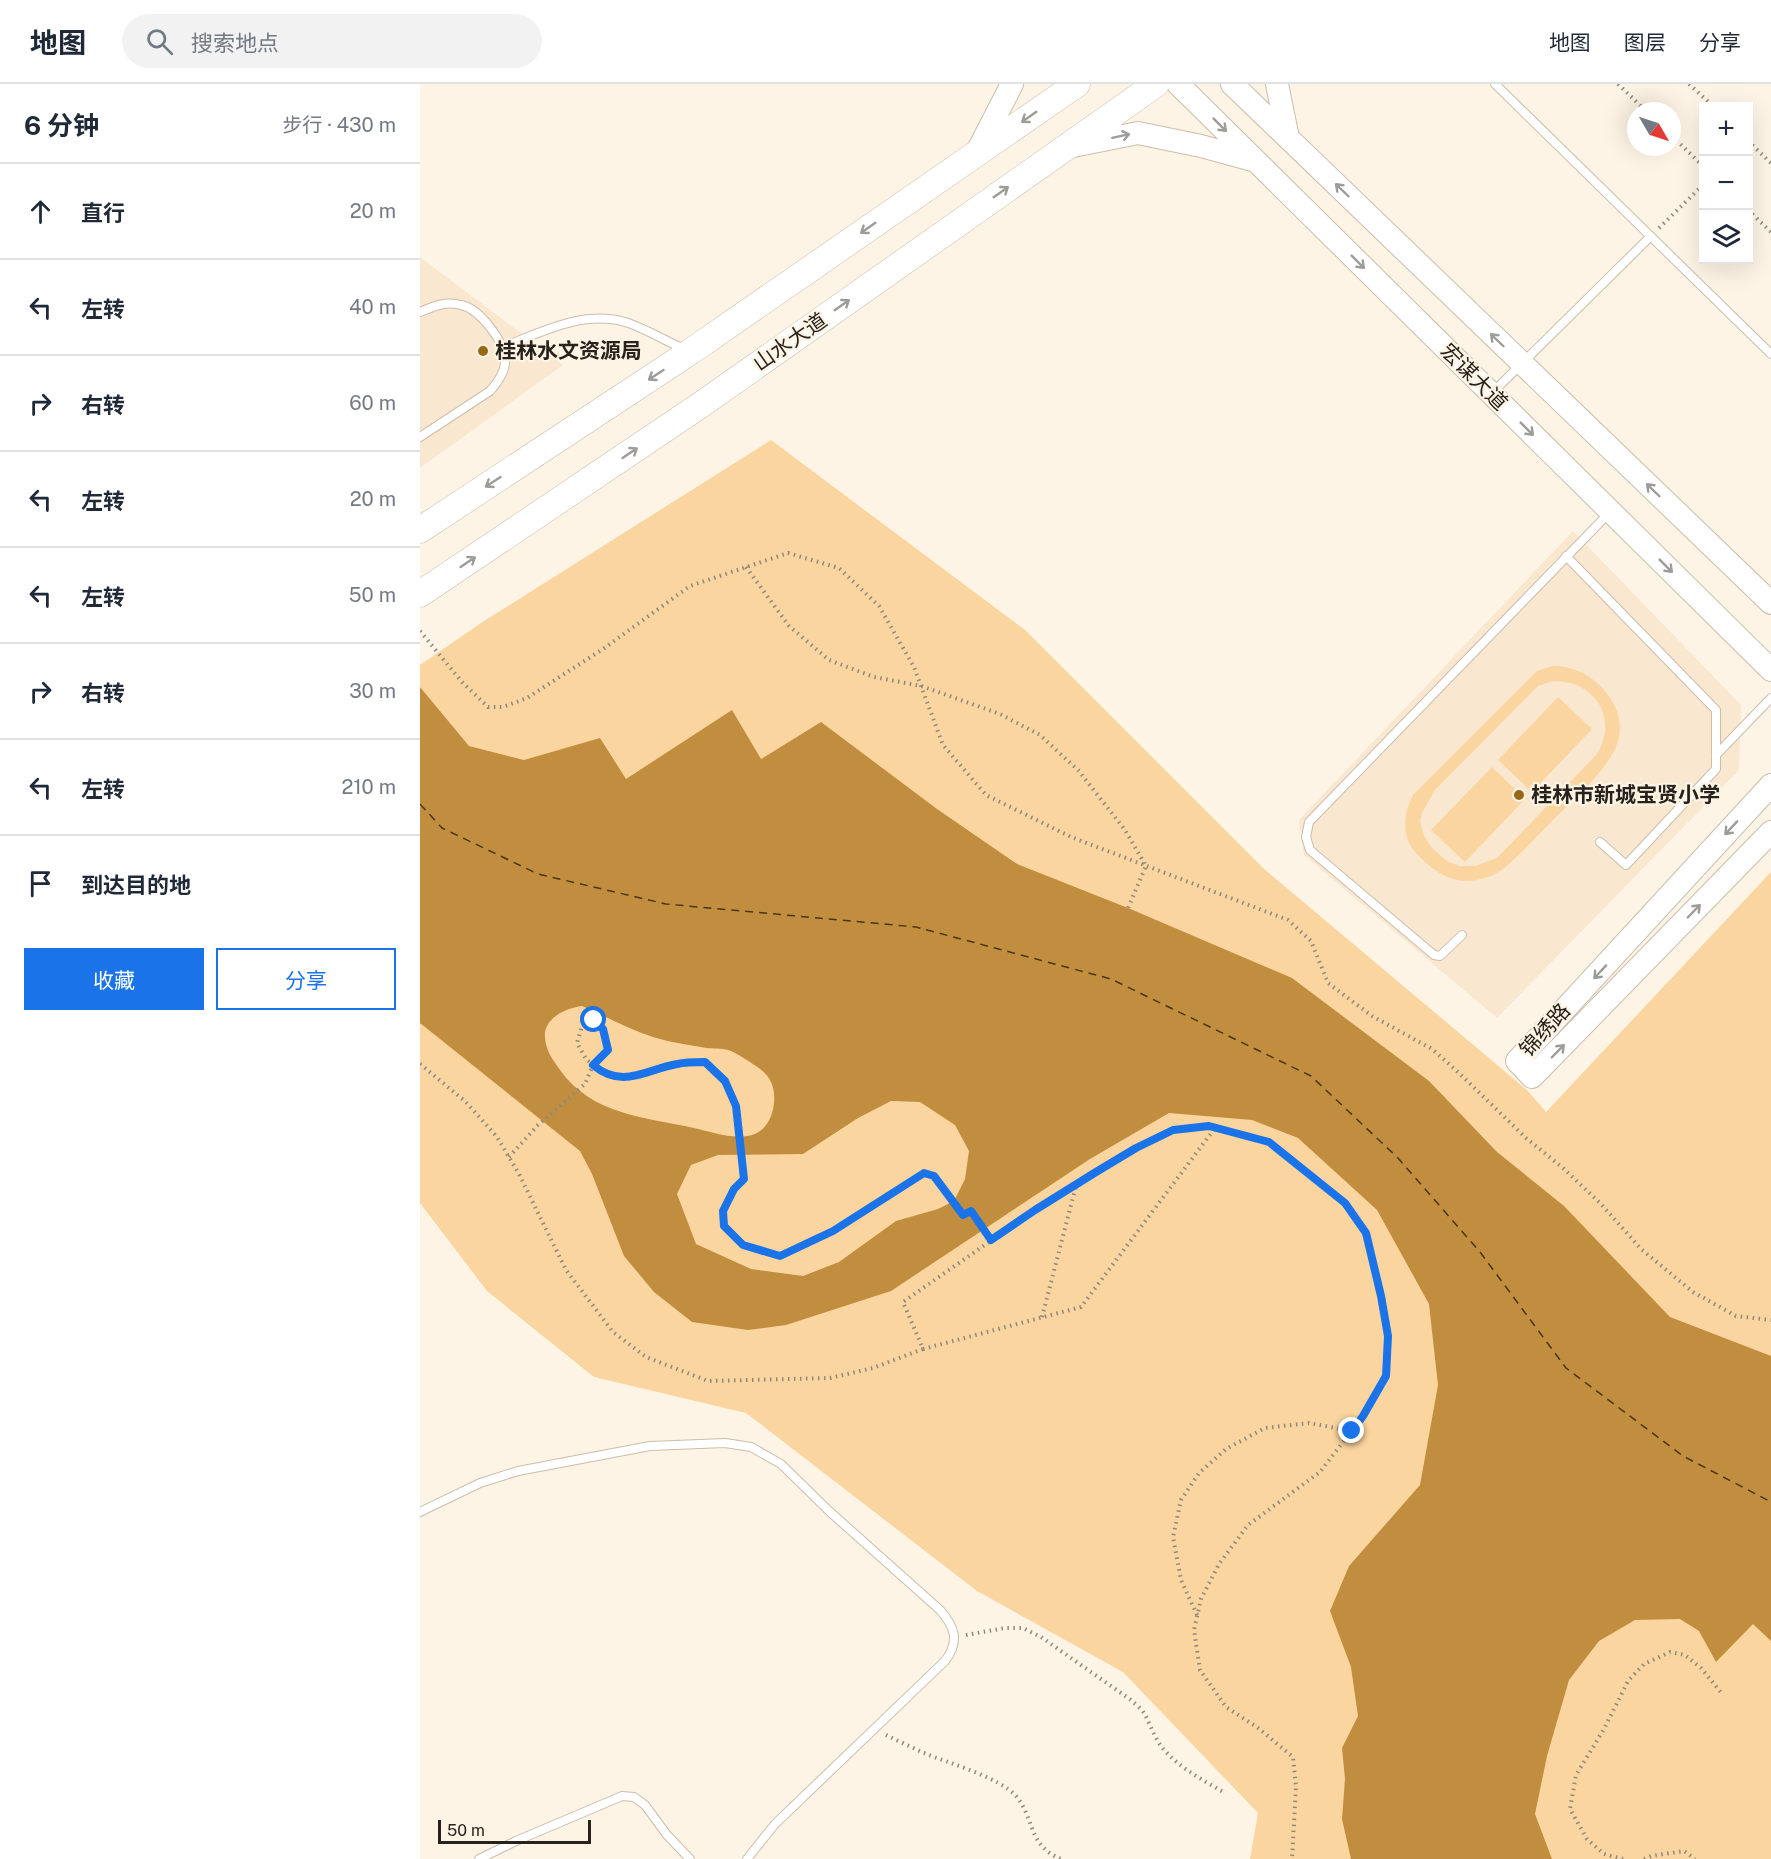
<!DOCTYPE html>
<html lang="zh">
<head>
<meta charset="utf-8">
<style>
	:root { --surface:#fff; --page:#f2f2f3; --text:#1f2937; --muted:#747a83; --line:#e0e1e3; --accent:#1a73e8 }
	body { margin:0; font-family:"Public Sans","Noto Sans SC",sans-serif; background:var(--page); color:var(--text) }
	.controls { position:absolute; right:18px; top:18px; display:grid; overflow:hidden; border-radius:0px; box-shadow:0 6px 24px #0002 }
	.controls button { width:54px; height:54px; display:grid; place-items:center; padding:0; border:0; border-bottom:2px solid var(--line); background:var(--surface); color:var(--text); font:30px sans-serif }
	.compass { position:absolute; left:1207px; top:18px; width:54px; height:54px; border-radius:50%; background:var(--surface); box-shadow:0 6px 24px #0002; rotate:129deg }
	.scale { position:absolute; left:18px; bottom:15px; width:153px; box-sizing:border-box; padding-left:6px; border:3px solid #27221b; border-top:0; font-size:16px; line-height:21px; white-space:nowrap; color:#27221b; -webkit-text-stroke:4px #fef4e5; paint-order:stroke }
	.stop { position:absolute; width:18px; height:18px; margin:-14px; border:4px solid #1a73e8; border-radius:50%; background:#fff }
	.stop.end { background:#1a73e8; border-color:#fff; box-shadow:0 2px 6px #0008 }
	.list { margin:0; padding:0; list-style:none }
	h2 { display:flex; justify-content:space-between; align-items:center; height:78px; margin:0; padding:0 24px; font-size:26px }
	h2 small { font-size:20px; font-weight:400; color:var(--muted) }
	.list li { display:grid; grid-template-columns:39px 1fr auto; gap:18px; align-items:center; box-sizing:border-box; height:96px; padding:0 24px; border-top:2px solid var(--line) }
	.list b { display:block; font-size:22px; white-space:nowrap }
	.list em { font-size:20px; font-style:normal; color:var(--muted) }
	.actions { display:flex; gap:12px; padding:18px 24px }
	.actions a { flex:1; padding:14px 0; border:2px solid var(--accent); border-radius:0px; text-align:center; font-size:21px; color:var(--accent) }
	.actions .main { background:var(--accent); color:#fff }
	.icon { flex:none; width:33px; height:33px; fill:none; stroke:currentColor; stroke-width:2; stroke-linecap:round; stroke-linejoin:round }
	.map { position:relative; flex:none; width:1351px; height:1775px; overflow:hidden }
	header { display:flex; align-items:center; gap:36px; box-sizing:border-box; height:84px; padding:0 30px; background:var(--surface); border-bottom:2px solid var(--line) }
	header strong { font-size:28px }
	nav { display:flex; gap:33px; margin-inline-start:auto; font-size:21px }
	.search { width:420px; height:54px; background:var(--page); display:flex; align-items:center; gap:15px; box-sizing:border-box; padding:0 21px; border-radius:33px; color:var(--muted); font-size:22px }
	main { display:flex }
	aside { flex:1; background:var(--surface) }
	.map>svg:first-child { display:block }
	.built { fill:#f9e7cf }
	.green { fill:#fbd59f; fill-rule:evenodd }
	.water { fill:#c18e3f; fill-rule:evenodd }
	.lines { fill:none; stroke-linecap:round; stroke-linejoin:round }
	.ferry { stroke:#4b3514; stroke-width:1.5; stroke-dasharray:8 6; stroke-linecap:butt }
	.lane-casing { stroke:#cabdac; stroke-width:10 }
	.secondary-casing { stroke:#cabdac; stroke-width:24 }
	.primary-casing { stroke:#cabdac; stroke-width:27 }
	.path { stroke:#8f887d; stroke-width:4; stroke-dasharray:1.5 4.5; stroke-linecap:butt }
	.lane { stroke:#fff; stroke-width:8 }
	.secondary { stroke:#fff; stroke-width:22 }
	.primary { stroke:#fff; stroke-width:26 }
	.oneway { stroke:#9e9c98 }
	.route { stroke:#1a73e8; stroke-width:8 }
	.poi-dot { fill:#966817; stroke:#fef4e5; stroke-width:2 }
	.labels { text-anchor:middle; stroke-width:4.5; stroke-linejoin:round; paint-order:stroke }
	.street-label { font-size:21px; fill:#27221b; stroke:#fef4e5 }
	.poi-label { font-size:21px; font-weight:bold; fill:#27221b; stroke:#fef4e5; text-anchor:start }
</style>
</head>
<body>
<header>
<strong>地图</strong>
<div class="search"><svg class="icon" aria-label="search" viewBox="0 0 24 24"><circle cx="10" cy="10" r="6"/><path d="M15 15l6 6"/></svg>搜索地点</div>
<nav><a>地图</a><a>图层</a><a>分享</a></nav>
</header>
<main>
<aside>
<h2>6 分钟<small>步行 · 430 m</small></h2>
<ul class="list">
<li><svg class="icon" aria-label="ahead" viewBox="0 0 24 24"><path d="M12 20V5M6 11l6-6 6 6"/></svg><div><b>直行</b></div><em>20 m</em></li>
<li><svg class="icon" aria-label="left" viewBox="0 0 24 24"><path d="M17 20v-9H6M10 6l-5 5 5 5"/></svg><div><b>左转</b></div><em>40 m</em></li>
<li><svg class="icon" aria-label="right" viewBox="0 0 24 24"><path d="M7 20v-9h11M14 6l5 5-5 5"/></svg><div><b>右转</b></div><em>60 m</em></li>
<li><svg class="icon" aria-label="left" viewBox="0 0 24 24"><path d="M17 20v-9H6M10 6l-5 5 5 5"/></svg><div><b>左转</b></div><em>20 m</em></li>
<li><svg class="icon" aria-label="left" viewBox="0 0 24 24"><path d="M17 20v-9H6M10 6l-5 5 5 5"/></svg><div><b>左转</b></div><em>50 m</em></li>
<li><svg class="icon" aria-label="right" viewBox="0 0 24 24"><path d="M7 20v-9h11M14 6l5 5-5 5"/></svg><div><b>右转</b></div><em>30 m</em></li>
<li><svg class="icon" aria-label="left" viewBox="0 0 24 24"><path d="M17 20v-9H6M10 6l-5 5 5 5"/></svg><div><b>左转</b></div><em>210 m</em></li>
<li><svg class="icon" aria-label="arrive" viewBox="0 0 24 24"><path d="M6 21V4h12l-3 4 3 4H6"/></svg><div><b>到达目的地</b></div></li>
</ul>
<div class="actions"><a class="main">收藏</a><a>分享</a></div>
</aside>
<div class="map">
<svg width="1351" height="1775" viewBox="0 0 1351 1775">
	<rect width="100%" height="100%" fill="#fef4e5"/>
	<path class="built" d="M 0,173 L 143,281 L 0,384 Z
		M 1153,447 L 1321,621 L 1319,686 L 1077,934 L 884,771 L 879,736 Z"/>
	<path class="green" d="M 351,356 L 605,546 L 843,784 L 1107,1006 L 1126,1028 L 1351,788 L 1351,1775 L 830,1775 L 838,1729 L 703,1588 L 557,1507 L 326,1329 L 174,1293 L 67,1207 L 0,1119 L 0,581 L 61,539 Z
		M 1132,582 C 1169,580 1209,619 1198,657 C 1189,687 1150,718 1128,741 C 1115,754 1103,768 1089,780 C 1082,787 1071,793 1061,795 C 1035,802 1015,789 997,770 C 981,754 983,730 993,711 L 1117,587 ZM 1133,597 C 1174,596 1199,633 1177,670 L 1077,774 L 1055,782 L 1039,782 L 1027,777 L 1013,765 L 1004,752 L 1000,737 L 1002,729 L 1014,707 L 1118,602 Z
		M 1138,613 L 1172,645 L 1112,708 L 1078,676 Z
		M 1072,683 L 1105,715 L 1045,778 L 1011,746 Z"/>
	<path class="water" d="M 0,603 L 49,662 L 104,676 L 180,654 L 206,695 L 312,626 L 341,675 L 401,638 L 517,725 L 597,780 L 708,824 L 872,894 L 1009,997 L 1077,1068 L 1144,1122 L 1250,1233 L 1351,1272 L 1351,1557 L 1333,1540 L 1296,1578 L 1279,1547 L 1260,1535 L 1215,1536 L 1179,1557 L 1149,1596 L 1127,1672 L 1115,1730 L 1132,1775 L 931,1775 L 922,1735 L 925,1695 L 922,1664 L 938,1632 L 931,1583 L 910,1527 L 929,1482 L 1000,1401 L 1018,1301 L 1009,1220 L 957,1126 L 878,1054 L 832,1036 L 749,1029 L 670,1075 L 471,1207 L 366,1241 L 328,1246 L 272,1238 L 234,1208 L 204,1172 L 172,1090 L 160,1067 L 0,939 ZM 162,922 C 185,932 208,945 233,953 C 249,958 269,961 286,964 C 293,965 301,964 308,966 C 317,969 328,977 336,982 C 342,986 348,991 351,998 C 359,1015 352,1046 332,1051 C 313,1056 292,1048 274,1044 C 225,1033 172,1031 140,986 C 133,976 126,967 125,954 C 123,934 146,924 162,922 ZM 471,1017 L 500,1018 L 535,1041 L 549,1067 L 545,1095 L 534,1117 L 518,1125 L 476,1137 L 419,1178 L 383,1192 L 331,1185 L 276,1160 L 257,1110 L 271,1081 L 298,1071 L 383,1070 L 438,1034 Z"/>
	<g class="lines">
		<path class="ferry" d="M 0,720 L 22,744 L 118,790 L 246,820 L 496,843 L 691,895 L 891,992 L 978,1074 L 1060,1168 L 1146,1284 L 1263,1372 L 1351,1418"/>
		<defs>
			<path id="lane" d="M 1075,0 L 1351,270
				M 0,228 C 14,222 26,217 41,221 C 60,225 86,259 85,278 C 85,288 77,299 70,307 L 0,353
				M 83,263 C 122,248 163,226 205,238 C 225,244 245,257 264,265
				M 1072,309 L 1230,153
				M 1146,472 L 1296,626 L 1296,685 L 1206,781 L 1180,758
				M 1296,671 L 1351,614
				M 1042,851 L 1020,872 L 1014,871 L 890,766 L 886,753 L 889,738 L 1190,428
				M 0,1428 L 60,1399 L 98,1387 L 230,1362 L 305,1359 L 331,1363 L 361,1380 L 409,1427 L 520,1526 C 535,1543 540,1557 525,1577 L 355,1740 L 327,1775
				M 59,1775 L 96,1757 L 202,1712 L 214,1713 L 225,1721 L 247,1751 L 270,1775"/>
			<path id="secondary" d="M 758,0 L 1351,586
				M 812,0 L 1351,519
				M 857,0 L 868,54
				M 648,63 L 718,49 L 781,62 L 832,76
				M 556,70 L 592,0
				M 1351,701 L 1097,977 L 1112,993 L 1351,748"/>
			<path id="primary" d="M 0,446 L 270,268 L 657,0
				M 0,510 L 282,320 L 736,0"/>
		</defs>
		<use href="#lane" class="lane-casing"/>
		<use href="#secondary" class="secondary-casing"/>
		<use href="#primary" class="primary-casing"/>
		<path class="path" d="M 1198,0 L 1226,27
			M 1269,0 L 1293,22
			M 1252,52 L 1284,83
			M 1328,57 L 1351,79
			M 1328,126 L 1351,148
			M 1239,144 L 1284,100
			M 326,483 L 369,542 L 409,576 L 454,593 L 501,602 L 580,630 L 620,651 L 658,686 L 705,746 L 726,782 L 708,824
			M 0,547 L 42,598 L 68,623 L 83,623 L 107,614 L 183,565 L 270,502 L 368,469 L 419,484 L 459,522 L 494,583 L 523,661 L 566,711 L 651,753 L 868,836 L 891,857 L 908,899 L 952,932 L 1012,965 L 1039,989 L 1106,1054 L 1143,1084 L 1181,1120 L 1221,1165 L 1273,1208 L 1316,1232 L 1351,1236
			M 0,980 L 46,1018 L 77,1053 L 99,1090 L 146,1186 L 193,1248 L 226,1273 L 288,1297 L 410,1294 L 453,1284 L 503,1265 L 483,1218 L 615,1126 L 716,1064 L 753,1046 L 789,1043 L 849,1058 L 925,1119 L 946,1149 L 961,1212 L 968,1252 L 966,1292 L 943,1332 L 900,1388 L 828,1441 L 799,1480 L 781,1515 L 774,1546 L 780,1586 L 806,1623 L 837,1643 L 873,1673 L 876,1703 L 872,1775
			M 89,1073 L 118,1041 L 165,1000 L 173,981 L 188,966 L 183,945 L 174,936 L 162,942 L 157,959 L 166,975 L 179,986 L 196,992 L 219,992 L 257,980 L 285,978 L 305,997 L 316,1022 L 324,1096 L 314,1105 L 303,1127 L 305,1141 L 323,1161 L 360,1172 L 413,1147 L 505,1089 L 514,1092 L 543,1131 L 551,1127 L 571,1157
			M 622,1233 L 656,1102
			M 503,1265 L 661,1223 L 795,1044
			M 777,1531 L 761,1496 L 753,1453 L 761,1416 L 779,1389 L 806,1365 L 845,1344 L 889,1339 L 932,1347
			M 546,1551 L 585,1544 L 603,1544 L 621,1553 L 711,1616 C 715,1620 721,1624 724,1629 C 730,1640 734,1652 741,1662 C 757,1683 783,1696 805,1709
			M 466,1651 C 478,1657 491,1663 504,1669 C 528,1679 579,1693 596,1712 C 615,1734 607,1761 641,1775
			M 1203,1775 L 1184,1770 L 1167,1755 L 1150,1725 L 1156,1691 L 1184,1645 L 1208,1597 L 1224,1580 L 1250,1568 L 1265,1571 L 1281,1584 L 1303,1611
			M 1224,1775 L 1231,1772 L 1264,1767 L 1275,1775"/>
		<use href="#lane" class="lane"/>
		<use href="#secondary" class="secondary"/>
		<use href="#primary" class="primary"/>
	</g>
	<defs><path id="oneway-shaft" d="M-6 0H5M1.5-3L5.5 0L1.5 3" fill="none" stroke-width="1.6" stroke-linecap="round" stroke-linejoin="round" transform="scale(1.5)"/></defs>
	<g class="oneway">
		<use href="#oneway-shaft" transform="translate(609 33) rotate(145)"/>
		<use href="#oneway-shaft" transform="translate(800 41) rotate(45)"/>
		<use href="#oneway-shaft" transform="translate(701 52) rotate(-12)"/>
		<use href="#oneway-shaft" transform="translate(922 106) rotate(-136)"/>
		<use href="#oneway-shaft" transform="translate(581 108) rotate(-35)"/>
		<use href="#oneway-shaft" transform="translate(448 144) rotate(145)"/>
		<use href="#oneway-shaft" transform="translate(938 178) rotate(45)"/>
		<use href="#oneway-shaft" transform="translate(422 221) rotate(-35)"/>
		<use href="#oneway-shaft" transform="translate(1077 256) rotate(-136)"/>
		<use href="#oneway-shaft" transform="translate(236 291) rotate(147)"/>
		<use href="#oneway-shaft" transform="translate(1107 345) rotate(45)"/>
		<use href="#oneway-shaft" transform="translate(210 369) rotate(-34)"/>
		<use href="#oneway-shaft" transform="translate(73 398) rotate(147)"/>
		<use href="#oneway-shaft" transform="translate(1233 406) rotate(-136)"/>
		<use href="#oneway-shaft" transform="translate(48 478) rotate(-34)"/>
		<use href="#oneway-shaft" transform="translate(1246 482) rotate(45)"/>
		<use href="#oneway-shaft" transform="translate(1311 744) rotate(133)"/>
		<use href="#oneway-shaft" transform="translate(1274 827) rotate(-46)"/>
		<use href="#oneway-shaft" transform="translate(1180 888) rotate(133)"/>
		<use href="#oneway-shaft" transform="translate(1138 967) rotate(-46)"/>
	</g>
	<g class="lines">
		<path class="route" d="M 174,936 L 183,945 L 188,966 L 173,981 C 203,1006 227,985 257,980 C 266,978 276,978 285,978 L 305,997 L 316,1022 L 324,1095 L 314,1105 L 303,1127 L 304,1142 L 323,1161 L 360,1172 L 413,1147 L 504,1089 L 514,1092 L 543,1131 L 551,1127 L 571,1156 L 615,1126 L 676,1088 L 716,1064 L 753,1046 L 789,1042 L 849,1058 L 925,1119 L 946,1149 L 961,1212 L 968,1252 L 966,1292 L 943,1332 L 932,1347"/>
	</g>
	<g class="poi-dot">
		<circle cx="63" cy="267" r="6"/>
		<circle cx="1099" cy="711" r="6"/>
	</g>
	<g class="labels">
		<g class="street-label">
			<text transform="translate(370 258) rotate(-35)" y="7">山水大道</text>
			<text transform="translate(1054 293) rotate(45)" y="7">宏谋大道</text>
			<text transform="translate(1125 946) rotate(-48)" y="7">锦绣路</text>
		</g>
		<g class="poi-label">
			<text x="75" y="274">桂林水文资源局</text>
			<text x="1111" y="718">桂林市新城宝贤小学</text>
		</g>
	</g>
</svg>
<div class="controls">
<button>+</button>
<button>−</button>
<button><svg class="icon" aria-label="layers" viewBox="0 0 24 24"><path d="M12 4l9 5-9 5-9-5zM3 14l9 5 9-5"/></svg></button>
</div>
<svg class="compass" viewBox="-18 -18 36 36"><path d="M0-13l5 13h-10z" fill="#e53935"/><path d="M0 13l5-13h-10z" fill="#747a83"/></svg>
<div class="scale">50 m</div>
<div class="stop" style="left:174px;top:936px"></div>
<div class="stop end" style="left:932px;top:1347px"></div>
</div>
</main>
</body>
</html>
